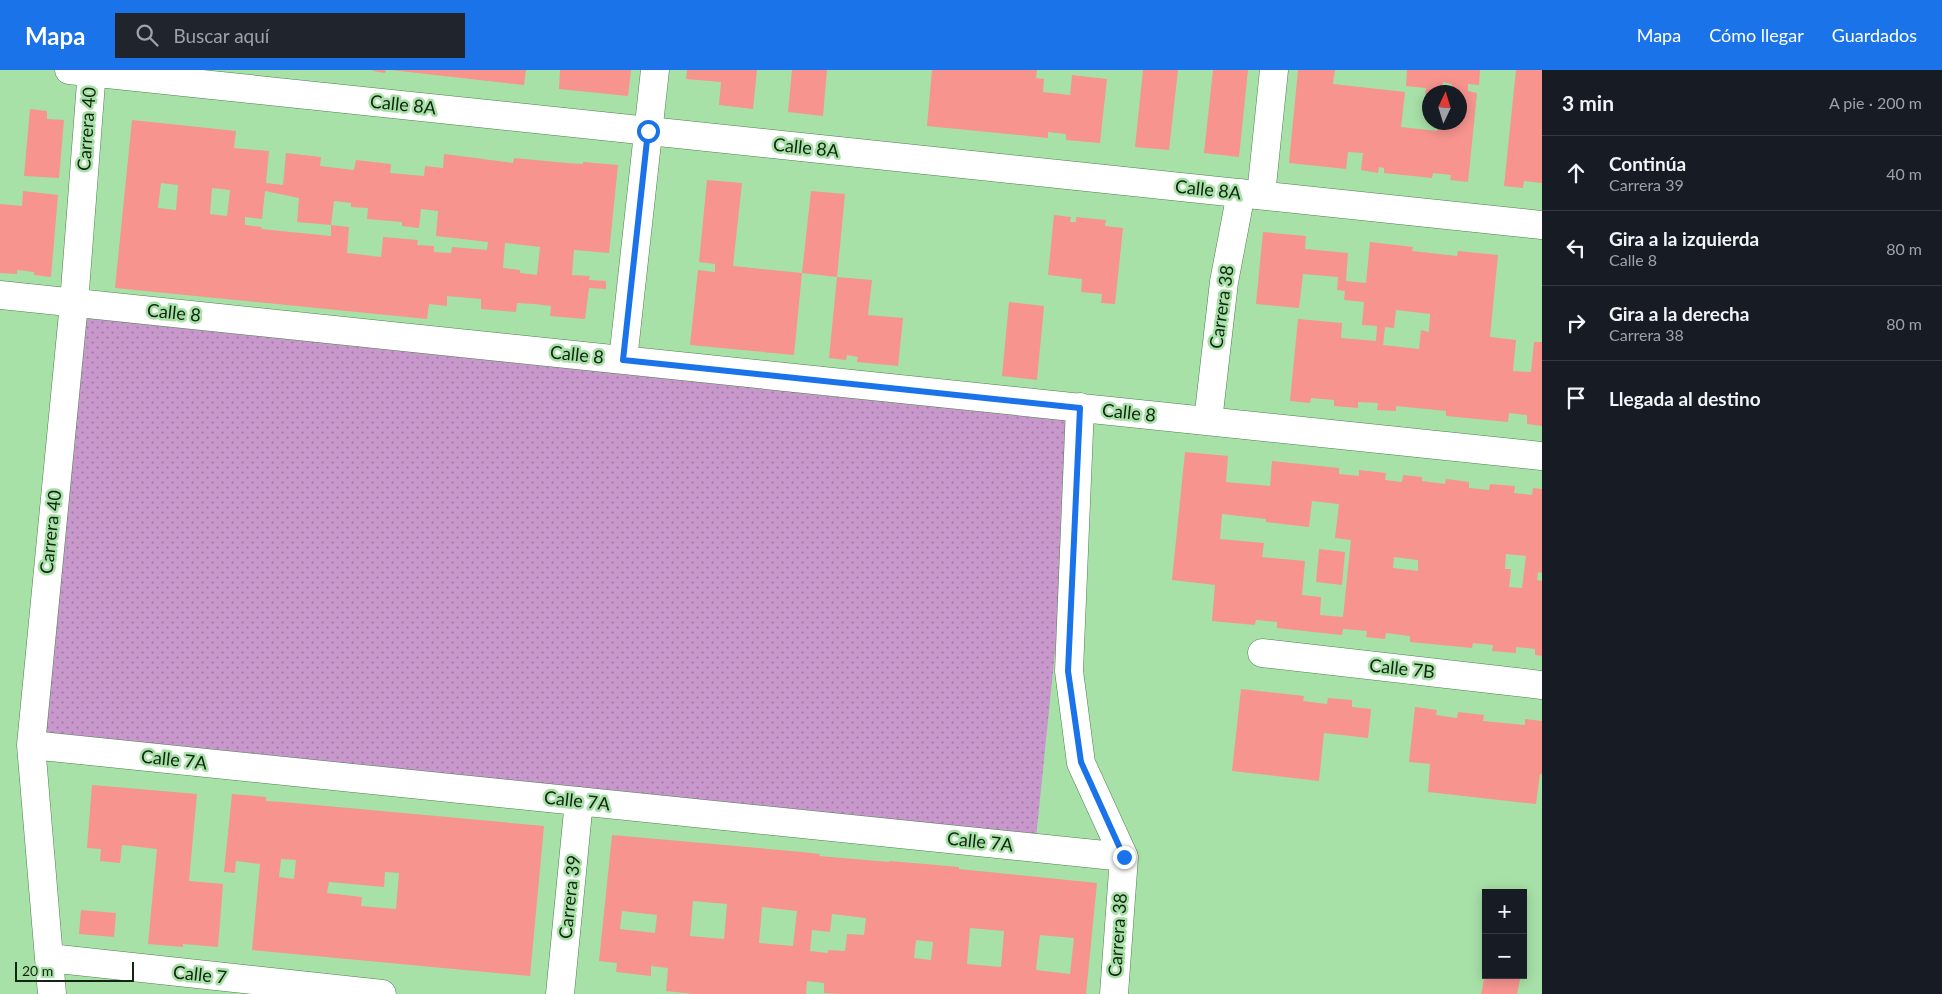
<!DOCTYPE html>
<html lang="es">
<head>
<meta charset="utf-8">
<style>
	:root { --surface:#171b24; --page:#20242c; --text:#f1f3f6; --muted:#9ea1a6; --line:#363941; --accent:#1a73e8 }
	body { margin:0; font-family:Lato,sans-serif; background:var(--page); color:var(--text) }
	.controls { position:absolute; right:15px; bottom:15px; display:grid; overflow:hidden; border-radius:0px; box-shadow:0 2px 12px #0003 }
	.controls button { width:45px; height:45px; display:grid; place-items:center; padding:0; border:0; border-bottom:1px solid var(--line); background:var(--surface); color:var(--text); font:25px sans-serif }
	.compass { position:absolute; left:1422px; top:15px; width:45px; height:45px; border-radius:50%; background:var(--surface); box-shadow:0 2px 12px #0003; rotate:4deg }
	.scale { position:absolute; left:15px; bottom:12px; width:119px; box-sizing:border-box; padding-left:5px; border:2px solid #102610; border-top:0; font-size:14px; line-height:18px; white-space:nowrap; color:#102610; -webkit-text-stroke:4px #a8e1a7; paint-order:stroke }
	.stop { position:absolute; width:15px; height:15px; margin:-11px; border:4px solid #1a73e8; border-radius:50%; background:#fff }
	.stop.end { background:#1a73e8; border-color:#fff; box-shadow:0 1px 5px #0008 }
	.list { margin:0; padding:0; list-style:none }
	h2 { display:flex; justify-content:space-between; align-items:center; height:65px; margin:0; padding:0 20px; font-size:21px }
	h2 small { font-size:16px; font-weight:400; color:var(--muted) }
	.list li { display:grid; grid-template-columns:32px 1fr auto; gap:15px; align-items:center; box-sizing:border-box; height:75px; padding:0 20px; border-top:1px solid var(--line) }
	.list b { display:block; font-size:19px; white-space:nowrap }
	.list p { margin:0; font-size:16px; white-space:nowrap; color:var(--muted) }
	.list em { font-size:16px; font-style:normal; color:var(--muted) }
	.icon { flex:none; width:28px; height:28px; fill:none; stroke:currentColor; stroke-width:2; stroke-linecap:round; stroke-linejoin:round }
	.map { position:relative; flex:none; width:1542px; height:924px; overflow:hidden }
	header { display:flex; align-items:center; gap:30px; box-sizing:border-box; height:70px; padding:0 25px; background:var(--accent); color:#fff }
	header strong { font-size:24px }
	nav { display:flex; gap:28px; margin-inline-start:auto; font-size:18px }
	.search { width:350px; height:45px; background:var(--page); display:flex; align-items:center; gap:12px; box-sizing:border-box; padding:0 18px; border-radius:0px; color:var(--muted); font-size:19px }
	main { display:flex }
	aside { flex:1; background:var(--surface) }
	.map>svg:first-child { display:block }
	.park { fill:url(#park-dots) }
	.building { fill:#f7948e; fill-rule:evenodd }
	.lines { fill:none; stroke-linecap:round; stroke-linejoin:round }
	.minor-casing { stroke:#4b814c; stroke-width:29 }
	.minor { stroke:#fff; stroke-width:28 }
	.route { stroke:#1a73e8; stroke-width:6 }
	.labels { text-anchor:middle; stroke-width:5; stroke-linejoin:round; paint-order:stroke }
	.street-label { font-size:18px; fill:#102610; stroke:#a8e1a7 }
</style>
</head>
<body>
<header>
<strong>Mapa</strong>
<div class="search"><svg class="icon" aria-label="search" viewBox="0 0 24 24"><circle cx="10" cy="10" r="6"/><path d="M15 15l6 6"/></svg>Buscar aquí</div>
<nav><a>Mapa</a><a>Cómo llegar</a><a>Guardados</a></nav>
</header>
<main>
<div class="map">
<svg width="1542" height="924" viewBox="0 0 1542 924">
	<defs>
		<pattern id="park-dots" width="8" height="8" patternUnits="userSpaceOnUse" patternTransform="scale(1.25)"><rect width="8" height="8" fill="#c898cc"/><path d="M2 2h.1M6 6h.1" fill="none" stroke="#a17ca4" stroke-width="1.8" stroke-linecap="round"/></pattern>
	</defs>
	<rect width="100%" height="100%" fill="#a8e1a7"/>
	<path class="park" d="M 74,233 L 1080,337 L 1035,778 L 31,675 Z"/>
	<path class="building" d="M 373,0 L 386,0 L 385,3 L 373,1 Z
		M 391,0 L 526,0 L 524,15 Z
		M 560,0 L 631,0 L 628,26 L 559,19 Z
		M 687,0 L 757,0 L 753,39 L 719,35 L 721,12 L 686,9 Z
		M 792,0 L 827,0 L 823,46 L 788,42 Z
		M 932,0 L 1037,0 L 1036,8 L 1044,9 L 1043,22 L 1070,25 L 1072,5 L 1107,9 L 1100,73 L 1066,70 L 1066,64 L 1048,62 L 1048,68 L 927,56 Z
		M 1143,0 L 1178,0 L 1169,80 L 1135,77 Z
		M 1213,0 L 1248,0 L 1239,87 L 1204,83 Z
		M 1298,0 L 1335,0 L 1333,14 L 1405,22 L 1401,57 L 1437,61 L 1438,52 L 1460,52 L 1460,22 L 1425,24 L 1426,18 L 1406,16 L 1407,0 L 1480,0 L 1479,15 L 1468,14 L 1468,21 L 1477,23 L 1468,112 L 1450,110 L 1451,105 L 1433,103 L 1432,108 L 1384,103 L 1384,98 L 1379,97 L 1378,103 L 1361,100 L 1363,83 L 1348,82 L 1346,99 L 1289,93 ZM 1443,12 L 1452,14 L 1452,21 L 1441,20 Z
		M 1516,0 L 1542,0 L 1542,113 L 1524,111 L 1523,118 L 1504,116 Z
		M 30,39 L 47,41 L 47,49 L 64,50 L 59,108 L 24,106 Z
		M 132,50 L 236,61 L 234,78 L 269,81 L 266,113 L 283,115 L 286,83 L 321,87 L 320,96 L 354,100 L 356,90 L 391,94 L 390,103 L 424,106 L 425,96 L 443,98 L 444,84 L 513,93 L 514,88 L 567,93 L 583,94 L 583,92 L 618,95 L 609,183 L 574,180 L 572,205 L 590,206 L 589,210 L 606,211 L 606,219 L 589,218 L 585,249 L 550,246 L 551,236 L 534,234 L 517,233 L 516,242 L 481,239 L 481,229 L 447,226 L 447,236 L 429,234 L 427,249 L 115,218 ZM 161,113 L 178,115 L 176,140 L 158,138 ZM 212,118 L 230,120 L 227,146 L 210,144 ZM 265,121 L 299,128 L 297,152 L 331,155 L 334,131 L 351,133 L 351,137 L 368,138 L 367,149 L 402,152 L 402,156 L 419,158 L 421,139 L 438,141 L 436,166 L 488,172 L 487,180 L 452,177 L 451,183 L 434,182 L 434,176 L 417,175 L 418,170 L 383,167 L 381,187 L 347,183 L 349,157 L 331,155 L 331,166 L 261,159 L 262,157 L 245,155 L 245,147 L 262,149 ZM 505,173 L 540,177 L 537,205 L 520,203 L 520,200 L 503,198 Z
		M 707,110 L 742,113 L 733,196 L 802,203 L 794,285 L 690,275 L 698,200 L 715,202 L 715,194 L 699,192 Z
		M 23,121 L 58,125 L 51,207 L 34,205 L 34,202 L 17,200 L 17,204 L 0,203 L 0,134 L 22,136 Z
		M 811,121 L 845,124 L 837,207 L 802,203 Z
		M 1054,145 L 1071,147 L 1070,152 L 1076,152 L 1076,147 L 1106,150 L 1105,156 L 1123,158 L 1115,234 L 1101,233 L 1102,224 L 1081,222 L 1082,209 L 1048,205 Z
		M 1263,162 L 1306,166 L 1305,179 L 1348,183 L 1346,211 L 1366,213 L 1370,172 L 1413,177 L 1412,181 L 1457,186 L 1458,181 L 1498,185 L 1490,267 L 1516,270 L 1513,301 L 1531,302 L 1534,272 L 1542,272 L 1542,356 L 1527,354 L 1527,345 L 1509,343 L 1508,352 L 1446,346 L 1446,341 L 1396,336 L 1396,341 L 1377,340 L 1378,333 L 1358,332 L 1358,338 L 1334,336 L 1334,330 L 1311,328 L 1310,333 L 1290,331 L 1298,249 L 1342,253 L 1341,268 L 1376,271 L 1377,256 L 1362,255 L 1364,232 L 1344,230 L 1345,221 L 1337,220 L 1338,207 L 1303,204 L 1299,238 L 1256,234 ZM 1396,240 L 1430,244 L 1429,262 L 1421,260 L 1419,279 L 1383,275 L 1385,257 L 1394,258 Z
		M 837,207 L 872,210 L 868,245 L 903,248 L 898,296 L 857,292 L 858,287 L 847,285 L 846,290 L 829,288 Z
		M 1009,232 L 1044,236 L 1037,310 L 1002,306 Z
		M 1185,382 L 1228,386 L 1226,412 L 1270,416 L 1272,391 L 1339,398 L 1339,404 L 1359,406 L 1359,400 L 1386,403 L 1385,410 L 1402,412 L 1403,405 L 1422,407 L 1422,411 L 1445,414 L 1446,409 L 1469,412 L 1469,418 L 1489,420 L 1490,414 L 1515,416 L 1514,423 L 1532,425 L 1533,418 L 1542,419 L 1542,503 L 1538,502 L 1537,510 L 1542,511 L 1542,586 L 1535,585 L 1535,579 L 1516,577 L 1516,583 L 1492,581 L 1493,575 L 1473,573 L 1472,578 L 1410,572 L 1410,566 L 1386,563 L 1385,569 L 1366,567 L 1367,561 L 1343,559 L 1342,565 L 1277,558 L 1277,552 L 1256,550 L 1255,555 L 1212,551 L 1215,515 L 1172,510 ZM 1312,431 L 1339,434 L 1335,468 L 1351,470 L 1343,547 L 1320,545 L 1321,527 L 1302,525 L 1305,491 L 1262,487 L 1264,473 L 1220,469 L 1222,444 L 1266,449 L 1266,452 L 1309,457 ZM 1506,484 L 1526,486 L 1522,518 L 1509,517 L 1511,499 L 1505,499 ZM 1394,487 L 1418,490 L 1418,501 L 1393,498 Z
		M 1319,479 L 1345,482 L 1342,515 L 1316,512 Z
		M 1241,619 L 1304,626 L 1303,631 L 1327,634 L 1328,628 L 1352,630 L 1352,637 L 1371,639 L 1368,668 L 1324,663 L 1319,711 L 1232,701 Z
		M 1415,637 L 1437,640 L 1436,645 L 1457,648 L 1458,642 L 1484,645 L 1483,651 L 1525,655 L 1525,649 L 1542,651 L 1542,704 L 1540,704 L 1536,734 L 1428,722 L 1430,694 L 1409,692 Z
		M 92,715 L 197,724 L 189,811 L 223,814 L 218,877 L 183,874 L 183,877 L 148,874 L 157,779 L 122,775 L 120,793 L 100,791 L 101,779 L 87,778 Z
		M 232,724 L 266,727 L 266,731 L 283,732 L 544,756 L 530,906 L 252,880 L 260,794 L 236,791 L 235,803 L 224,802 ZM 281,789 L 296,790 L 294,809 L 279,807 ZM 385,802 L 399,803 L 396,839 L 361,836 L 362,827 L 327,823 L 329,812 L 384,817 Z
		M 612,765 L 802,782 L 820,784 L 819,786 L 889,792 L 890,791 L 959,797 L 959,799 L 1097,813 L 1086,924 L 840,924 L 824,923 L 824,913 L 807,911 L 806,924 L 694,924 L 666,921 L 668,898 L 651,896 L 651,906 L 616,902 L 617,893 L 599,891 ZM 693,831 L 727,834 L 724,869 L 690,866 ZM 762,837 L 797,841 L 793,876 L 759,873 ZM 622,841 L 657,845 L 655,863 L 620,859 ZM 832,844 L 866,848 L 864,865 L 847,864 L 845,881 L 828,880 L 828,883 L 810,881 L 812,860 L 830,862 ZM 970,858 L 1004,861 L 1001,897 L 967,894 ZM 1040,865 L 1074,868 L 1070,904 L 1036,900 ZM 916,870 L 933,872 L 931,890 L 914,888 Z
		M 81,840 L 116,843 L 114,867 L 79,864 Z
		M 1485,905 L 1521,905 L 1517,924 L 1481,924 Z"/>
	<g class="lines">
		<defs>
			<path id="minor" d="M 69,0 L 1542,155
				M 1261,125 L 1274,0
				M 0,225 L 1542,386
				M 623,290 L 655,0
				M 1080,337 L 1069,601 L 1081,693 L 1124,787 L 1114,924
				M 1208,351 L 1224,212 L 1241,123
				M 1262,583 L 1542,615
				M 31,675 L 1124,787
				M 49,888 L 382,924
				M 52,924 L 31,675 L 74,233 L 92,0
				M 560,924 L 579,731"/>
		</defs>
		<use href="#minor" class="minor-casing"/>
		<use href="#minor" class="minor"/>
	</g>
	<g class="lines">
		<path class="route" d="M 648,61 L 623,290 L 1080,338 L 1068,601 L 1081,692 L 1124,787"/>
	</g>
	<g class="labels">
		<g class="street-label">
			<text transform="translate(403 35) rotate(6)" y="6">Calle 8A</text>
			<text transform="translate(87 59) rotate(-86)" y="6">Carrera 40</text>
			<text transform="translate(806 78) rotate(6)" y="6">Calle 8A</text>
			<text transform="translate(1208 120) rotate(6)" y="6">Calle 8A</text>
			<text transform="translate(1222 237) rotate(-82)" y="6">Carrera 38</text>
			<text transform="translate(174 243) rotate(6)" y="6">Calle 8</text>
			<text transform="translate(577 285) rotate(6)" y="6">Calle 8</text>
			<text transform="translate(1129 343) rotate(6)" y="6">Calle 8</text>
			<text transform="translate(51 462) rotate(-84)" y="6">Carrera 40</text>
			<text transform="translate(1402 599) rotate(6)" y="6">Calle 7B</text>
			<text transform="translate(174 690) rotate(6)" y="6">Calle 7A</text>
			<text transform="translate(577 731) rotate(6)" y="6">Calle 7A</text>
			<text transform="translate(980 772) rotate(6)" y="6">Calle 7A</text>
			<text transform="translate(570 827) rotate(-84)" y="6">Carrera 39</text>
			<text transform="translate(1118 865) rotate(-86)" y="6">Carrera 38</text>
			<text transform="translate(200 905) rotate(6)" y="6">Calle 7</text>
		</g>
	</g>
</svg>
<div class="controls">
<button>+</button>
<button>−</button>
</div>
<svg class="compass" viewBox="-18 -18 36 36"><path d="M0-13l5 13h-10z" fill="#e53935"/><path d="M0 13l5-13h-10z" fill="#9ea1a6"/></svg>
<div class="scale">20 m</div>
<div class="stop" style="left:648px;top:61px"></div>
<div class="stop end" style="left:1124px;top:787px"></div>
</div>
<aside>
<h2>3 min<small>A pie · 200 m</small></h2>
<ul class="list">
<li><svg class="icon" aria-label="ahead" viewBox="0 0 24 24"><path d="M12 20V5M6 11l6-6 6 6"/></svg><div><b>Continúa</b><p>Carrera 39</p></div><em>40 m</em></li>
<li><svg class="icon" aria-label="left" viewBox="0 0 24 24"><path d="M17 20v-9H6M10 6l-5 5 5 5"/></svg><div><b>Gira a la izquierda</b><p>Calle 8</p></div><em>80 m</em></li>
<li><svg class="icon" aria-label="right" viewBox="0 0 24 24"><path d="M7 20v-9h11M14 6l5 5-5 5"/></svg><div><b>Gira a la derecha</b><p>Carrera 38</p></div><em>80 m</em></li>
<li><svg class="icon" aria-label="arrive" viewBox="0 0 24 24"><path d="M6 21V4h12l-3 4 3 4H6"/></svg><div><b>Llegada al destino</b></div></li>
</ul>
</aside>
</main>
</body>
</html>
